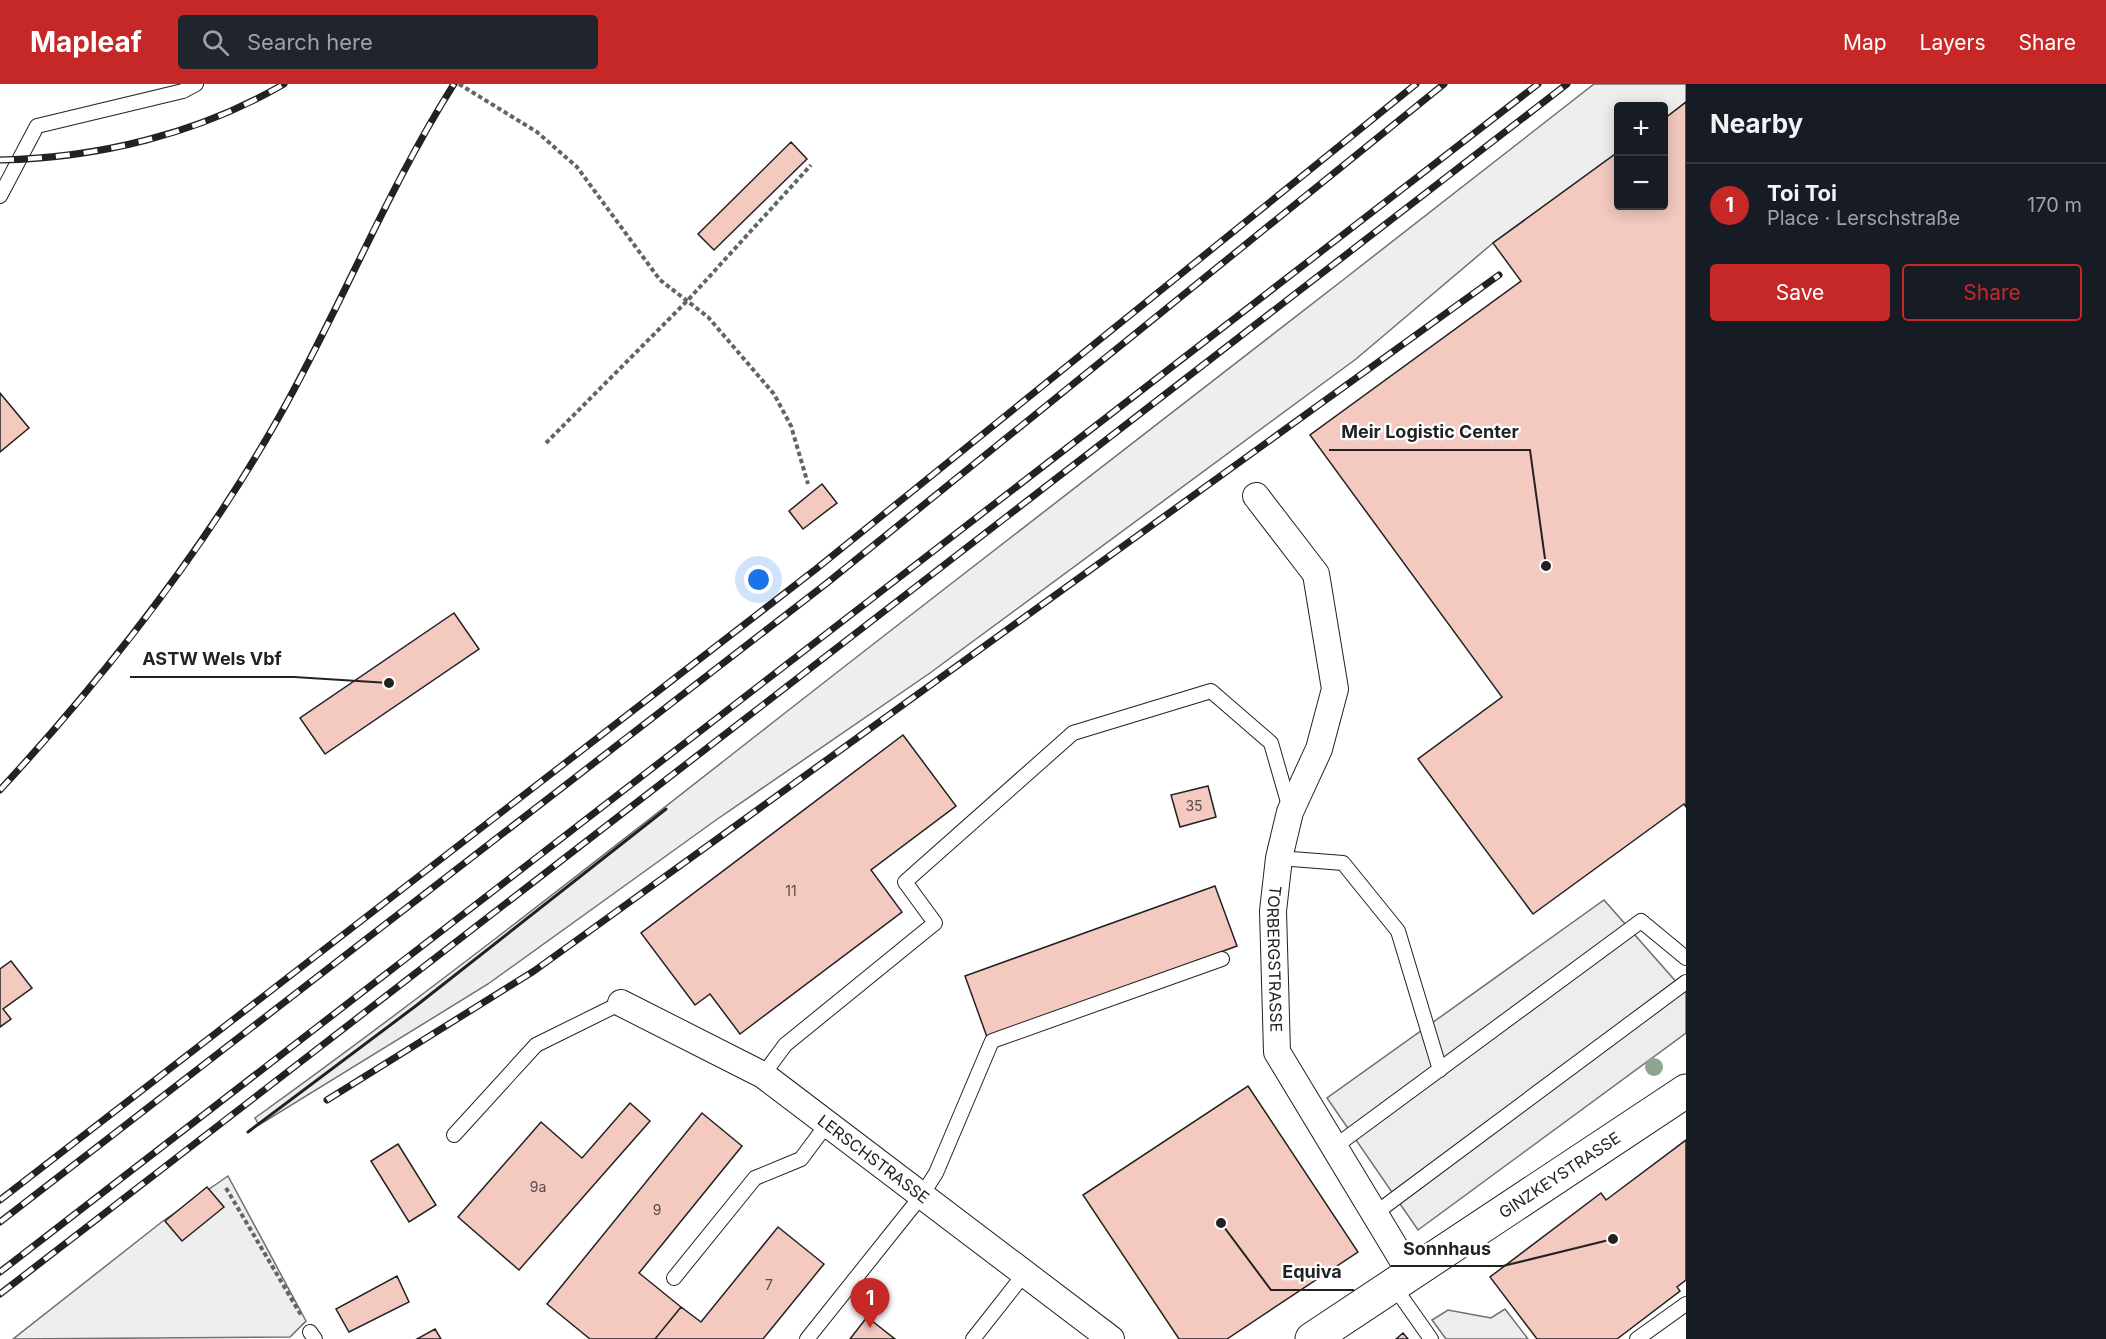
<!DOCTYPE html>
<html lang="en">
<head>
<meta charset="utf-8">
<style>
	:root { --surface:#171b24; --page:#20242c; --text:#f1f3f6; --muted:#9ea1a6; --line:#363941; --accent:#c62828 }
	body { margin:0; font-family:Inter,sans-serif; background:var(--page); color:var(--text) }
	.controls { position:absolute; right:18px; top:18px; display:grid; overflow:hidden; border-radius:6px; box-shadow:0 3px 15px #0003 }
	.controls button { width:54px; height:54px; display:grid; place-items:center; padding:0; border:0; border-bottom:2px solid var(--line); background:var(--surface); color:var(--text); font:30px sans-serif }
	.you { position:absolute; left:759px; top:496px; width:21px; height:21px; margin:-15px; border:4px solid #fff; border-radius:50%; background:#1a73e8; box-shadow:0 0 0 9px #1a73e833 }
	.badge { display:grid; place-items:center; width:39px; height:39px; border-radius:50%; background:var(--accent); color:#fff; font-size:20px; font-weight:700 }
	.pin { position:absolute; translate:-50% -50px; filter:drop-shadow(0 2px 3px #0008) }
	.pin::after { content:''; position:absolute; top:32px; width:21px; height:18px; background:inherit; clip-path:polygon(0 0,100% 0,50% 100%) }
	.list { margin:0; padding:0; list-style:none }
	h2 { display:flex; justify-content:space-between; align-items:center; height:78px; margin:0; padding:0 24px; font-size:26px }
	h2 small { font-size:20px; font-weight:400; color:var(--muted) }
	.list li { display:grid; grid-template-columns:39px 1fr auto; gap:18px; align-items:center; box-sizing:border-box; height:84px; padding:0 24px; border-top:2px solid var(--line) }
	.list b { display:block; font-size:22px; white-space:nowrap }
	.list p { margin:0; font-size:20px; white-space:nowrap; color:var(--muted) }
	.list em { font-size:20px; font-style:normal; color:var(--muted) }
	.actions { display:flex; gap:12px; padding:18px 24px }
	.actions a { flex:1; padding:14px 0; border:2px solid var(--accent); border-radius:6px; text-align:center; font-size:21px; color:var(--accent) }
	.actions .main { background:var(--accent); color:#fff }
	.icon { flex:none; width:33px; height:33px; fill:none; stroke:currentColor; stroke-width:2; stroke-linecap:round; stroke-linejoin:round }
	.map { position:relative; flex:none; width:1686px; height:1255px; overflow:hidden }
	header { display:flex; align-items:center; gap:36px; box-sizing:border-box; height:84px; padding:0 30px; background:var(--accent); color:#fff }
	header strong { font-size:28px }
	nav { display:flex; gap:33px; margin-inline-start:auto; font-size:21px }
	.search { width:420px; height:54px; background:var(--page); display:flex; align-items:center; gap:15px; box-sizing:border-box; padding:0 21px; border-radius:6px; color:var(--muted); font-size:22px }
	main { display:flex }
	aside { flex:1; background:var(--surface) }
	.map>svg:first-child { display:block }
	.green { fill:#eee; stroke:#6f6f6f; stroke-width:1.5 }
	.parking { fill:#ededed; stroke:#6f6f6f; stroke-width:1.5 }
	.building { fill:#f3c9c0; stroke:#222; stroke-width:1.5 }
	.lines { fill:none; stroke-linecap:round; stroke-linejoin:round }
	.service-casing { stroke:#222; stroke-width:16 }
	.minor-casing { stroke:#222; stroke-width:28 }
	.tertiary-casing { stroke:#222; stroke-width:35 }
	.path { stroke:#646464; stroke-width:4; stroke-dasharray:4.5 3; stroke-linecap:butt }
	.service { stroke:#fff; stroke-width:14 }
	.minor { stroke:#fff; stroke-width:26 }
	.tertiary { stroke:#fff; stroke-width:33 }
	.rail-casing { stroke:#222; stroke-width:7 }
	.rail { stroke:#fff; stroke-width:4.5; stroke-dasharray:14; stroke-linecap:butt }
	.wall { stroke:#222; stroke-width:3 }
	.tree { fill:#8da692 }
	.labels { text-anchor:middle; stroke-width:4.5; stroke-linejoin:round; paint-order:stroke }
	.number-label { font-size:14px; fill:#564c4a }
	.street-label { font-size:16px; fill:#222; stroke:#fff }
	.leader { fill:none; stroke:#222; stroke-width:2 }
	.callout-dot { fill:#222; stroke:#fff; stroke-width:2 }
	.callout-label { font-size:18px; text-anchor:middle; font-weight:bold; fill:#222; stroke:#fff; stroke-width:4.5; stroke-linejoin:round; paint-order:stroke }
</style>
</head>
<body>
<header>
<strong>Mapleaf</strong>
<div class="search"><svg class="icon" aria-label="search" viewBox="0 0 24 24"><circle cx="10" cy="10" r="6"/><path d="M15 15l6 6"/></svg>Search here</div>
<nav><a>Map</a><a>Layers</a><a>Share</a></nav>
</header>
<main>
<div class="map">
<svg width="1686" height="1255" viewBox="0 0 1686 1255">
	<rect width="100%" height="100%" fill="#fff"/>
	<path class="green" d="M 1594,0 L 1686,0 L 1686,18 L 1664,35 L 1664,22 L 1618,22 L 1618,68 L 1493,159 L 1356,275 L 930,589 L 716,736 L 488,900 L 259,1041 L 255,1034 C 480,872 696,697 916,527 C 1142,351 1369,177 1594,0 Z
		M 228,1092 L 306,1237 L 290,1253 L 13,1255 L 163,1137 Z"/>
	<path class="parking" d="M 1604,816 L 1686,909 L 1686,949 L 1418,1146 L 1327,1014 Z
		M 1505,1225 L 1528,1255 L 1446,1255 L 1432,1236 L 1448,1226 L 1491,1234 Z"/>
	<path class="building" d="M 1686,18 L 1686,723 L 1684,720 L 1533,830 L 1418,675 L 1502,613 L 1310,351 L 1521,197 L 1493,159 L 1618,68 L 1618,122 L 1664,122 L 1664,35 Z
		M 791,58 L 807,75 L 714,166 L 698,150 Z
		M 0,309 L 29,344 L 0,368 Z
		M 822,400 L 837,419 L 803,445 L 789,427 Z
		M 454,529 L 479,565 L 325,670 L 300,634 Z
		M 903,651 L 956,722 L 871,786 L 902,828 L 740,950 L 710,910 L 695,921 L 641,849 Z
		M 1208,702 L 1216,733 L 1180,743 L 1171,711 Z
		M 1215,802 L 1237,862 L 987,953 L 965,892 Z
		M 11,877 L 32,904 L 3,925 L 11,935 L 0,943 L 0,885 Z
		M 1248,1002 L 1358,1168 L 1227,1255 L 1179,1255 L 1083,1111 Z
		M 630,1019 L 650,1037 L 519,1186 L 458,1133 L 541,1038 L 582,1074 Z
		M 702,1029 L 742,1062 L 639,1189 L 681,1223 L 655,1255 L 590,1255 L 547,1220 Z
		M 1686,1056 L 1686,1196 L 1677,1203 L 1680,1207 L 1617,1255 L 1537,1255 L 1490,1193 L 1601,1109 L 1606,1116 Z
		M 398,1060 L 436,1121 L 409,1138 L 371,1077 Z
		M 207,1103 L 224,1123 L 182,1157 L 165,1137 Z
		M 778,1143 L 824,1180 L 763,1255 L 655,1255 L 681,1223 L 701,1238 Z
		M 397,1192 L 409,1218 L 349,1248 L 336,1225 Z
		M 867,1233 L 895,1255 L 850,1255 Z
		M 435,1245 L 441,1255 L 417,1255 Z
		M 1403,1249 L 1408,1255 L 1396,1255 Z"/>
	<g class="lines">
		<defs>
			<path id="service" d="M 0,112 L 37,42 L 183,7 L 196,0
				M 1279,774 L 1343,779 L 1398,847 L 1440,986
				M 763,991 L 785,961 L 935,839 L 905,798 L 1073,649 L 1211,607 L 1271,659 L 1290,725
				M 454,1051 L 536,961 L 621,919
				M 1333,1064 L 1641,837 L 1686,874
				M 1373,1131 L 1686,898
				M 674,1194 L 755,1094 L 801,1075 L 827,1040
				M 1393,1201 L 1431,1255
				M 310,1248 L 315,1255
				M 807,1255 L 922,1111 L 936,1089 L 992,957 L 1222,875
				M 973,1255 L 1025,1189
				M 1637,1255 L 1686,1220"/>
			<g id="minor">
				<path id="s1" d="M 1256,412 L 1316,490 L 1335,605 L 1319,665 L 1290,728 L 1279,774 L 1273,827 L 1277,968 L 1411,1190"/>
				<path id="s2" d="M 621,919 L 763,991 L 1111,1255"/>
			</g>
			<g id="tertiary">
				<path id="s3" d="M 1312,1255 L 1686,1007"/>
			</g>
		</defs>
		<use href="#service" class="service-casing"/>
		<use href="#minor" class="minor-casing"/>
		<use href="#tertiary" class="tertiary-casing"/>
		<path class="path" d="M 459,0 L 537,48 L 577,83 L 660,196 L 708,233 L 774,310 L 791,342 L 808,400
			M 546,359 L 688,216 L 811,81
			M 226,1104 L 301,1231"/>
		<use href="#service" class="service"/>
		<use href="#minor" class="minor"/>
		<use href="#tertiary" class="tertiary"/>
		<defs>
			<path id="rail" d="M 0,76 C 98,74 198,50 284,0
				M 0,706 C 106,591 202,469 279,333 C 341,223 387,106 454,0
				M 327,1016 L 534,887 L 1499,191
				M 0,1116 L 816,485 L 1416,0
				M 0,1138 L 827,499 L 1444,0
				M 0,1188 L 1538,0
				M 0,1210 L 1567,0"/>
		</defs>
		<use href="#rail" class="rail-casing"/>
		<use href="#rail" class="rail"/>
		<path class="wall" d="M 248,1048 L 417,921 L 666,725"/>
	</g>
	<circle class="tree" cx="1654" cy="983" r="9"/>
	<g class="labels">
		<g class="number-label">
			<text x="1194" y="727">35</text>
			<text x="791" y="812">11</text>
			<text x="538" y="1108">9a</text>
			<text x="657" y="1131">9</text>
			<text x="769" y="1206">7</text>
		</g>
		<g class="street-label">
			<text dy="6" stroke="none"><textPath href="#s1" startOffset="495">TORBERGSTRASSE</textPath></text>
			<text dy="6" stroke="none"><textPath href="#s2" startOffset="298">LERSCHSTRASSE</textPath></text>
			<text dy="6" stroke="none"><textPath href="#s3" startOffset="297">GINZKEYSTRASSE</textPath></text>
		</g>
	</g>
	<path class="leader" d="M1546 482L1530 366H1329M389 599L294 593H130M1613 1155L1503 1182H1391M1221 1139L1271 1206H1354"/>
	<g class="callout-dot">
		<circle cx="1546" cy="482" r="6"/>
		<circle cx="389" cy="599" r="6"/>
		<circle cx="1613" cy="1155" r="6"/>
		<circle cx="1221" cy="1139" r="6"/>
	</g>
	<g class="callout-label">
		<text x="1430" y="354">Meir Logistic Center</text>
		<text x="212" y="581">ASTW Wels Vbf</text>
		<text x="1447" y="1171">Sonnhaus</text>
		<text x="1312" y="1194">Equiva</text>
	</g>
</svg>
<div class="controls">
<button>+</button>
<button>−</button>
</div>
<div class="you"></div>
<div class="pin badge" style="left:870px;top:1244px">1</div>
</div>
<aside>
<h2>Nearby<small></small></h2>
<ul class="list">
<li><span class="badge">1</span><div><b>Toi Toi</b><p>Place · Lerschstraße</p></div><em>170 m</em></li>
</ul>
<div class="actions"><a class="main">Save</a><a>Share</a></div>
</aside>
</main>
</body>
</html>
